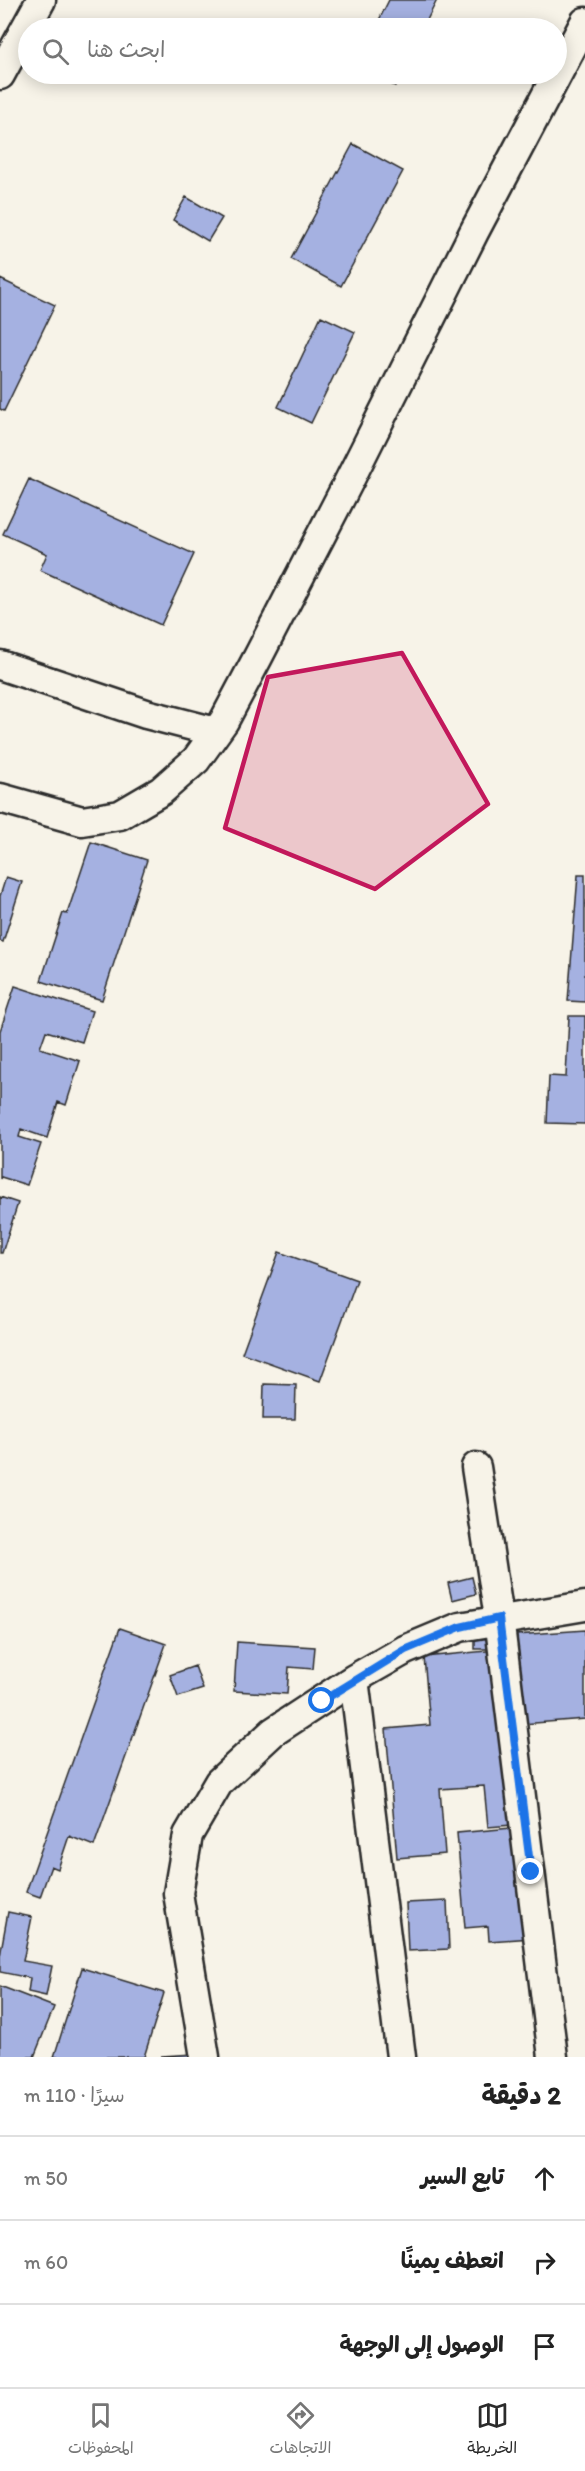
<!DOCTYPE html>
<html lang="ar">
<head>
<meta charset="utf-8">
<style>
	:root { --surface:#fff; --page:#f6f6f6; --text:#222; --muted:#767676; --line:#e0e0e0; --accent:#2b2b2b }
	body { margin:0; font-family:Itim,"Playpen Sans Arabic",sans-serif; background:var(--page); color:var(--text); direction:rtl }
	.stop { position:absolute; width:18px; height:18px; margin:-14px; border:4px solid #1a73e8; border-radius:50%; background:#fff }
	.stop.end { background:#1a73e8; border-color:#fff; box-shadow:0 2px 6px #0008 }
	.list { margin:0; padding:0; list-style:none }
	h2 { display:flex; justify-content:space-between; align-items:center; height:78px; margin:0; padding:0 24px; font-size:26px }
	h2 small { font-size:20px; font-weight:400; color:var(--muted) }
	.list li { display:grid; grid-template-columns:39px 1fr auto; gap:18px; align-items:center; box-sizing:border-box; height:84px; padding:0 24px; border-top:2px solid var(--line) }
	.list b { display:block; font-size:22px; white-space:nowrap }
	.list em { font-size:20px; font-style:normal; color:var(--muted) }
	.icon { flex:none; width:33px; height:33px; fill:none; stroke:currentColor; stroke-width:2; stroke-linecap:round; stroke-linejoin:round }
	.map { position:relative; flex:none; width:585px; height:2057px; overflow:hidden; direction:ltr }
	.search { position:absolute; background:var(--surface); box-shadow:0 3px 15px #0003; left:18px; right:18px; top:18px; height:66px; display:flex; align-items:center; gap:15px; box-sizing:border-box; padding:0 21px; border-radius:33px; color:var(--muted); font-size:22px }
	.sheet { height:330px; background:var(--surface) }
	nav { display:flex; justify-content:space-around; align-items:center; box-sizing:border-box; height:84px; border-top:2px solid var(--line); background:var(--surface); font-size:16px; color:var(--muted) }
	nav a { display:grid; justify-items:center; gap:3px }
	nav .on { color:var(--accent) }
	.map>svg:first-child { display:block }
	.building { fill:#a5b1e1; stroke:#2b2b2b; stroke-width:1.5 }
	.lines { fill:none; stroke-linecap:round; stroke-linejoin:round }
	.minor-casing { stroke:#2b2b2b; stroke-width:33 }
	.minor { stroke:#f7f3e8; stroke-width:28 }
	.route { stroke:#1a73e8; stroke-width:8 }
	.marked { fill:#c2185b; fill-opacity:0.2; stroke:#c2185b; stroke-width:4.5; stroke-linejoin:round }
</style>
</head>
<body>
<div class="map">
<svg width="585" height="2057" viewBox="0 0 585 2057">
	<rect width="100%" height="100%" fill="#f7f3e8"/>
	<filter id="ink" filterUnits="userSpaceOnUse"><feTurbulence type="fractalNoise" baseFrequency=".0167" numOctaves="2"/><feDisplacementMap in="SourceGraphic" scale="12" xChannelSelector="R" yChannelSelector="G"/><feConvolveMatrix kernelMatrix="1 2 1 2 8 2 1 2 1" color-interpolation-filters="sRGB"/></filter>
	<g filter="url(#ink)">
		<path class="building" d="M 389,0 L 437,0 L 423,28 L 375,28 Z
			M 369,74 L 401,74 L 395,86 Z
			M 353,144 L 403,171 L 341,286 L 291,259 Z
			M 186,197 L 222,218 L 208,241 L 173,220 Z
			M 0,279 L 55,305 L 4,411 L 0,409 Z
			M 321,316 L 355,332 L 311,423 L 278,407 Z
			M 29,479 L 194,554 L 161,625 L 40,570 L 47,554 L 3,534 Z
			M 91,842 L 147,860 L 102,1000 L 41,981 L 63,913 L 67,914 Z
			M 578,875 L 585,875 L 585,1002 L 568,1001 Z
			M 6,877 L 22,882 L 3,942 L 0,941 L 0,896 Z
			M 15,986 L 92,1011 L 82,1042 L 46,1031 L 40,1048 L 80,1061 L 66,1105 L 58,1102 L 47,1138 L 21,1129 L 19,1137 L 41,1144 L 27,1185 L 1,1177 L 0,1179 L 0,1031 Z
			M 569,1016 L 585,1016 L 585,1124 L 547,1123 L 549,1076 L 566,1077 Z
			M 0,1197 L 18,1203 L 2,1253 L 0,1253 Z
			M 279,1252 L 357,1280 L 320,1381 L 242,1353 Z
			M 264,1384 L 296,1385 L 295,1419 L 263,1419 Z
			M 472,1577 L 476,1594 L 452,1600 L 448,1583 Z
			M 120,1628 L 166,1644 L 94,1846 L 69,1836 L 58,1869 L 51,1866 L 40,1897 L 26,1892 Z
			M 585,1630 L 585,1719 L 522,1724 L 516,1635 Z
			M 475,1636 L 495,1636 L 495,1649 L 475,1649 Z
			M 237,1642 L 315,1647 L 313,1669 L 289,1667 L 287,1694 L 234,1691 Z
			M 497,1650 L 512,1825 L 488,1827 L 484,1786 L 440,1789 L 445,1854 L 397,1858 L 386,1729 L 430,1725 L 424,1657 Z
			M 195,1666 L 203,1689 L 178,1697 L 170,1675 Z
			M 522,1827 L 532,1938 L 489,1941 L 488,1926 L 465,1928 L 457,1833 Z
			M 447,1901 L 449,1949 L 408,1951 L 406,1903 Z
			M 8,1912 L 32,1917 L 23,1961 L 52,1966 L 46,1996 L 28,1992 L 30,1978 L 0,1972 L 0,1956 Z
			M 82,1968 L 164,1993 L 144,2057 L 54,2057 Z
			M 0,1986 L 54,2007 L 34,2057 L 0,2057 Z
			M 193,2054 L 193,2057 L 161,2056 Z"/>
		<g class="lines">
			<defs>
				<path id="minor" d="M 0,75 L 41,0
					M 0,665 L 146,714 L 216,732
					M 0,798 L 82,821 L 120,815 L 161,791 L 196,760 L 224,721 L 258,657 L 348,483 L 474,232 L 585,22
					M 476,1467 L 499,1618 L 553,2057
					M 354,1679 L 401,2057
					M 205,2057 L 178,1893 L 188,1835 L 219,1782 L 273,1732 L 354,1679 L 405,1650 L 460,1627 L 585,1606"/>
			</defs>
			<use href="#minor" class="minor-casing"/>
			<use href="#minor" class="minor"/>
		</g>
	</g>
	<g class="lines" filter="url(#ink)">
		<path class="route" d="M 322,1701 L 405,1650 L 460,1627 L 499,1618 L 531,1872"/>
	</g>
	<path class="marked" d="M 402,653 L 488,804 L 375,889 L 225,828 L 268,677 Z"/>
</svg>
<div class="stop" style="left:322px;top:1701px"></div>
<div class="stop end" style="left:531px;top:1872px"></div>
<div class="search"><svg class="icon" aria-label="search" viewBox="0 0 24 24"><circle cx="10" cy="10" r="6"/><path d="M15 15l6 6"/></svg>ابحث هنا</div>
</div>
<section class="sheet">
<h2>2 دقيقة<small>سيرًا · 110 m</small></h2>
<ul class="list">
<li><svg class="icon" aria-label="ahead" viewBox="0 0 24 24"><path d="M12 20V5M6 11l6-6 6 6"/></svg><div><b>تابع السير</b></div><em>50 m</em></li>
<li><svg class="icon" aria-label="right" viewBox="0 0 24 24"><path d="M7 20v-9h11M14 6l5 5-5 5"/></svg><div><b>انعطف يمينًا</b></div><em>60 m</em></li>
<li><svg class="icon" aria-label="arrive" viewBox="0 0 24 24"><path d="M6 21V4h12l-3 4 3 4H6"/></svg><div><b>الوصول إلى الوجهة</b></div></li>
</ul>
</section>
<nav>
<a class="on"><svg class="icon" aria-label="map" viewBox="0 0 24 24"><path d="M3 6l6-2 6 2 6-2v14l-6 2-6-2-6 2zM9 4v14M15 6v14"/></svg>الخريطة</a>
<a><svg class="icon" aria-label="directions" viewBox="0 0 24 24"><path d="M12 3l9 9-9 9-9-9zM9 14v-3h6M13 9l2 2-2 2"/></svg>الاتجاهات</a>
<a><svg class="icon" aria-label="saved" viewBox="0 0 24 24"><path d="M7 4h10v16l-5-4-5 4z"/></svg>المحفوظات</a>
</nav>
</body>
</html>
